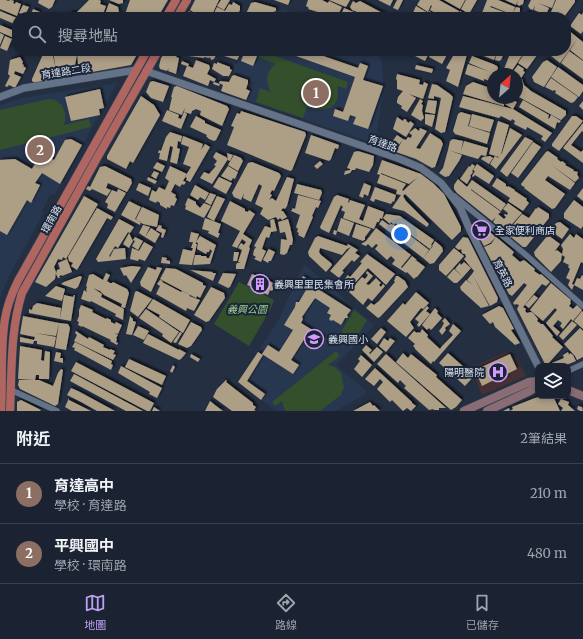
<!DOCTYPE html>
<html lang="zh-TW">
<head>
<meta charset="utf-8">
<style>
	:root { --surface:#1b2332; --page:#242b3a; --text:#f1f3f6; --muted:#a0a4ac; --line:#39404d; --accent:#bca0f2 }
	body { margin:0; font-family:Merriweather,"Noto Sans TC",serif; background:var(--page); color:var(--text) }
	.controls { position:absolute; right:12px; bottom:12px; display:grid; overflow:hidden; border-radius:8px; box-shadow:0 2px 6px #0003 }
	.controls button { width:36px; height:36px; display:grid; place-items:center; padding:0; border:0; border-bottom:1px solid var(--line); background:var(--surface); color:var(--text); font:20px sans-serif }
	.compass { position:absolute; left:487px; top:68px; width:36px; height:36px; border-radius:50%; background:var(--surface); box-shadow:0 2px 6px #0003; rotate:27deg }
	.you { position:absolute; left:401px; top:234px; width:14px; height:14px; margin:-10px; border:3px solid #fff; border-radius:50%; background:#1a73e8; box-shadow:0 0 0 6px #1a73e833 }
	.badge { display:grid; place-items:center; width:26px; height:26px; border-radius:50%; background:var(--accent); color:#fff; font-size:13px; font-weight:700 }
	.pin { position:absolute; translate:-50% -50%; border:2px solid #fff; box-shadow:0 1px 4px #0006 }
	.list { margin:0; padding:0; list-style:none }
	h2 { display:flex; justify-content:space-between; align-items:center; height:52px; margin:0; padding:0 16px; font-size:17px }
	h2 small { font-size:13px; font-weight:400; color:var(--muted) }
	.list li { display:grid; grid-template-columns:26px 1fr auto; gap:12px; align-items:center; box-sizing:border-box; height:60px; padding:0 16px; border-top:1px solid var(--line) }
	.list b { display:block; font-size:15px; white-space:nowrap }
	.list p { margin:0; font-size:13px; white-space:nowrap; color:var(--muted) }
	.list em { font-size:13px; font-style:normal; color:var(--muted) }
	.icon { flex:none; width:22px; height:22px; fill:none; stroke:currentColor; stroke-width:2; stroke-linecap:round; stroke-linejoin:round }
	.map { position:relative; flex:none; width:583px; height:411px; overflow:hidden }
	.search { position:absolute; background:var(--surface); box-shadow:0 2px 6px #0003; left:12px; right:12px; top:12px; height:44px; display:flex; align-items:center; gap:10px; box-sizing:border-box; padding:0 14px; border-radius:16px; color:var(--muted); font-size:15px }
	.sheet { height:172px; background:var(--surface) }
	nav { display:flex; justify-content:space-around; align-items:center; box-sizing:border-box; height:56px; border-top:1px solid var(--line); background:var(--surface); font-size:11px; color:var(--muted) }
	nav a { display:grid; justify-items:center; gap:2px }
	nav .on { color:var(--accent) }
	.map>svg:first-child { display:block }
	.built { fill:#283750 }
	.medical { fill:#453034 }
	.green { fill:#334f2c }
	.building { fill:#ad9e86; fill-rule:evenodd; filter:url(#shadow) }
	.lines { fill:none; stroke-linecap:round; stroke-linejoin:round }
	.minor-casing { stroke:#424c5c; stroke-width:6 }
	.tertiary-casing { stroke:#424c5c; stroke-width:8 }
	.secondary-casing { stroke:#424c5c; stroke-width:9 }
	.primary-casing { stroke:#424c5c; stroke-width:9 }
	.minor { stroke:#657389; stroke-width:5.5 }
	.tertiary { stroke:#657389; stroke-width:7 }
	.secondary { stroke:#8a6c74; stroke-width:8 }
	.primary { stroke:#af6560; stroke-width:8 }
	.labels { text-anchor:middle; stroke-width:4; stroke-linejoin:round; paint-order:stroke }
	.street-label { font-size:10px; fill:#dae2ef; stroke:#1a2538 }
	.poi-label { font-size:10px; fill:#dae2ef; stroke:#1a2538; text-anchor:start }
	.park-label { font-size:10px; font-style:italic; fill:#9bce8e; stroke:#1a2538 }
</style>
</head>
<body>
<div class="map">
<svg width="583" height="411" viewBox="0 0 583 411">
	<defs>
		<filter id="shadow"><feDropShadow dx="2" dy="-2" stdDeviation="1" flood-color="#0009"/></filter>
	</defs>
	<rect width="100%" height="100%" fill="#242f42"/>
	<path class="built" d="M 284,9 L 303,17 L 262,17 Z
		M 244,51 L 377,51 L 382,63 L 384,87 L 377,130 L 378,133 L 370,142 L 247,100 L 253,82 L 231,73 L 235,64 L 237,64 Z
		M 117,83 L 55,194 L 50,195 L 42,211 L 43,214 L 8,278 L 0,297 L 0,105 L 23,98 Z
		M 304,264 L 374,325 L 336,365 L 366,391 L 365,395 L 335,411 L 276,411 L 238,382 L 279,319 Z"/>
	<path class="medical" d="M 506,352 L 517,359 L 526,376 L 482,395 L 471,368 Z"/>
	<path class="green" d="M 261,51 L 348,82 L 346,89 L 337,86 C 342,109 325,113 307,107 L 303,118 L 256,102 L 260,88 L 271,92 C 265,83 266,70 276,64 L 258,57 Z
		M 49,99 C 63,100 68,113 64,125 L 89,119 L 91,127 L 0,150 L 0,110 Z
		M 239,282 L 274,300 L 270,310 L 249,346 L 214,324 Z
		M 354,310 L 367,320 L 351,347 L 337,339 Z
		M 336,351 L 340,356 L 328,365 L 335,367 L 341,373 L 344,387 L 341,395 L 320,411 L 285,411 L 282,401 L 275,406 L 272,402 Z"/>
	<path class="building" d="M 0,0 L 6,0 L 8,1 L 11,0 L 14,1 L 13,3 L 15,4 L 16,2 L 21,4 L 17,16 L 0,9 Z
		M 39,0 L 55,0 L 52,7 L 49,9 L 38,3 Z
		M 89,0 L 99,0 L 101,1 L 100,4 L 106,6 L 102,17 L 98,17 L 86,13 L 95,17 L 67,16 L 72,12 L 76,13 Z
		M 109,0 L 123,0 L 123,3 L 119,4 Z
		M 130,0 L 168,0 L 158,17 L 124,17 Z
		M 195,0 L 219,0 L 211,17 L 201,17 L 190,10 Z
		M 221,0 L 230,0 L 224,10 L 217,6 Z
		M 274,0 L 290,0 L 288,5 Z
		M 308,0 L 322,0 L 328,3 L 329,1 L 342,7 L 337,17 L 328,17 L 320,14 L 321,13 L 308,9 L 309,8 L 306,6 Z
		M 329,0 L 350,0 L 346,7 Z
		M 378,0 L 393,0 L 390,6 Z
		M 397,0 L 403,0 L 398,10 L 393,8 Z
		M 420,0 L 439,0 L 459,11 L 456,17 L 443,17 L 430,10 L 432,6 L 431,5 L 428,12 L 417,5 Z
		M 444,0 L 465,0 L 460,9 Z
		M 466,0 L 477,0 L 469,14 L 461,9 Z
		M 487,0 L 498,0 L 515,7 L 513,13 L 516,7 L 520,8 L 520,11 L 518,17 L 496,17 L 482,13 ZM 491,6 L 513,15 L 512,15 L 490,7 Z
		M 505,0 L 518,0 L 516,5 Z
		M 518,0 L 524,0 L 523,4 L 519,6 L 517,4 Z
		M 531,0 L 537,0 L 536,3 L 537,0 L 555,0 L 552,8 L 538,3 L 549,8 L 546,15 L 534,10 L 535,5 L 533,10 L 530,9 L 528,6 Z
		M 556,0 L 575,0 L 575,2 L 564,17 L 549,17 Z
		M 353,1 L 356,3 L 360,1 L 390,17 L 370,17 L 352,10 L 350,7 Z
		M 233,2 L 240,6 L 240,10 L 236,17 L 225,17 L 223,15 L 222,17 L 212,17 L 217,7 L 225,11 L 229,4 L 232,5 Z
		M 255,2 L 276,8 L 276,11 L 261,17 L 256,14 L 255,17 L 251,16 L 251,17 L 245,16 L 251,3 Z
		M 109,3 L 118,7 L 119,12 L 117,17 L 104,17 Z
		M 23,5 L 29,7 L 25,15 L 19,13 Z
		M 416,6 L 428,13 L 429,11 L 433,13 L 431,17 L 412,17 L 412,15 Z
		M 344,8 L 366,17 L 340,17 Z
		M 33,9 L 40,12 L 38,17 L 30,17 Z
		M 0,11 L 17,18 L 17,25 L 0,18 Z
		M 189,11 L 199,17 L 186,17 Z
		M 460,11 L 468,16 L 467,17 L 456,17 Z
		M 527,12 L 531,14 L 530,17 L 524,17 Z
		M 583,12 L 583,31 L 581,34 L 570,26 L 579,13 L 582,15 Z
		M 532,14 L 541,17 L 531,17 Z
		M 0,25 L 17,32 L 14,38 L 0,32 Z
		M 567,29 L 578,38 L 560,63 L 550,55 L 550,52 L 551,51 L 566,51 Z
		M 0,33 L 4,35 L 0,45 Z
		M 5,36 L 12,39 L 7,51 L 0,48 Z
		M 578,38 L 583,42 L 583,60 L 570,50 Z
		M 53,51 L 60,51 L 60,52 L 77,55 L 73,75 L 56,79 L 51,80 L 50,78 L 48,78 L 48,81 L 35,83 L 32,81 L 32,79 L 44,52 L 53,56 L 56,70 Z
		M 77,51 L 139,51 L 131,65 L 81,74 L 81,64 L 78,64 Z
		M 166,51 L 179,51 L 176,57 L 179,58 L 176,74 L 168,71 L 169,68 L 167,71 L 160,69 L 159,66 L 161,58 Z
		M 191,51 L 218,51 L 214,59 L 211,60 L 210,57 L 209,58 L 204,57 L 204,58 L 188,56 Z
		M 227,51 L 242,51 L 237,60 L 224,56 Z
		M 245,51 L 259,51 L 253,66 L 241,61 Z
		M 282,51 L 309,51 L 358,68 L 360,63 L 368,66 L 363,80 L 383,86 L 368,129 L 353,124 L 356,117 L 350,115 L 348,121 L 333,116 L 335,109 L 343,112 L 355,77 Z
		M 344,51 L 362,51 L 360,55 L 355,53 L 354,55 Z
		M 405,51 L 430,51 L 425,61 Z
		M 432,51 L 449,51 L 442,64 L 429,57 Z
		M 456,51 L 468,51 L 458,87 L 446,81 L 450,70 L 446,68 Z
		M 471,51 L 505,51 L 501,60 L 499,61 L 495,60 L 497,52 L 494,60 Z
		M 511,51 L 525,51 L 511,72 L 504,69 Z
		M 526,51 L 540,51 L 527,69 L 518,63 Z
		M 569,51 L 583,61 L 583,79 L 561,63 Z
		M 472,56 L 493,64 L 490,72 L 469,63 Z
		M 20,57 L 23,62 L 22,64 L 24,65 L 23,66 L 26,68 L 23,74 L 15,71 L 14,74 L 21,77 L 15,88 L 9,85 L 7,87 L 5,86 L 10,76 L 8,74 L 10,60 Z
		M 196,60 L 209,65 L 210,68 L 207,74 L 216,79 L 214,82 L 220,84 L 219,86 L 213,84 L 214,82 L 210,80 L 208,86 L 183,76 L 187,66 L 181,64 L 182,61 L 189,64 L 188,66 L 193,68 Z
		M 547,60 L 557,67 L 544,87 L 534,82 L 532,77 L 543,62 Z
		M 217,62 L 230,67 L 230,69 L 232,70 L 229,76 L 223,76 L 212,69 L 214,63 L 217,64 Z
		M 468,64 L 490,72 L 487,80 L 484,79 L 484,81 L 465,74 Z
		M 493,64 L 497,66 L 498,68 L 496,74 L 493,74 L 493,80 L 491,82 L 487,80 Z
		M 416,65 L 433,69 L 432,73 L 415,69 Z
		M 518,65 L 524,69 L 523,71 L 525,72 L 520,80 L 517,81 L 517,74 L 502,74 L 503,70 L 512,73 Z
		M 558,67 L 583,85 L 583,91 L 579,97 L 551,77 Z
		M 397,74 L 420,80 L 419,84 L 423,85 L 424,82 L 428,84 L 423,99 L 409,94 L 416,98 L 407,112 L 401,108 L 402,106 L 397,103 L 397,101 L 398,97 L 403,91 L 397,89 L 397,80 L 396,79 Z
		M 234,75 L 248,80 L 248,83 L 246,89 L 250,91 L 246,100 L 221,91 L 223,85 L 219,83 L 220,81 L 229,82 L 232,76 Z
		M 551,78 L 578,97 L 574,102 L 571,103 L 555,93 L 556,91 L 554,90 L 553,91 L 545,87 Z
		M 522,79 L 524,85 L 531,91 L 566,111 L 566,115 L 561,120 L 517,96 L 517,86 L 522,88 L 517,85 L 517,82 Z
		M 153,81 L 169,86 L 163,102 L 151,98 L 146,92 L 150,82 Z
		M 473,82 L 493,89 L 493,98 L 504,98 L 504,106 L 463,94 L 466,86 Z
		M 432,84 L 437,85 L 450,94 L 453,97 L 445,132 L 441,133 L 435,129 L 441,98 L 434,96 L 434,99 L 428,98 Z
		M 177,86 L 227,106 L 229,109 L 222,126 L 200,115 L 201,111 L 196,109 L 192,111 L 191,114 L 184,112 L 185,108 L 183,112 L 180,111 L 183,112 L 182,115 L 169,110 L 172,97 L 171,97 L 174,87 Z
		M 100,89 L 104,108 L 99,109 L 100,115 L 71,121 L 65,97 Z
		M 141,96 L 154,105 L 160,115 L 133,163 L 130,161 L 126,169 L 107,159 L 107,156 Z
		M 463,96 L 513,109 L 552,133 L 545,142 L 541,139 L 543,136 L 527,127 L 526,130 L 514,124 L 515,121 L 512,119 L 511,121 L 501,116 L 499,118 L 459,107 Z
		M 508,98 L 517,102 L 513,109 L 505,104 Z
		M 420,99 L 423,101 L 421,104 L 423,105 L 422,111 L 424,118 L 421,121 L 411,115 Z
		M 428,100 L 437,101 L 435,114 L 425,112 Z
		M 523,100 L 549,115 L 548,118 L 549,119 L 551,115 L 561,121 L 559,123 L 557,122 L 555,129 L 519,107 Z
		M 583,101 L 583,110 L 579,106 Z
		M 167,110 L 179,115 L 178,118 L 181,119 L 184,112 L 187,114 L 181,129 L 162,121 Z
		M 241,111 L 305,132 L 306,135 L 292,170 L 290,171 L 227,145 L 234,127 L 231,126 L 237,113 L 240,114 Z
		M 461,112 L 471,115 L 465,137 L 455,134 L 453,131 L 458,114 Z
		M 425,114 L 435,115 L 432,127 L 425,124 Z
		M 472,114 L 494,120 L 490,132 L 469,126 Z
		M 196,116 L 205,121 L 205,123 L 221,130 L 216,140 L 214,141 L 209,139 L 206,136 L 207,135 L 190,127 Z
		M 572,116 L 576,116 L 583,121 L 559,151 L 552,146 L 552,144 Z
		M 397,117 L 403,121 L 404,119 L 407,120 L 406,121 L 409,123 L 410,121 L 414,124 L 406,137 L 393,129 Z
		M 498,121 L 509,125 L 501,154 L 499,157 L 489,154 Z
		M 583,123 L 583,132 L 582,131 L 571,145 L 581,152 L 583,150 L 583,163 L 563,148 Z
		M 468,126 L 490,133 L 487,144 L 465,137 Z
		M 415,128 L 419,131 L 420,128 L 427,131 L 416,148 L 420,149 L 430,133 L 441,140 L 443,144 L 435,167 L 432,168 L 416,159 L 396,152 L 403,139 L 406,140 L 408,137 L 411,138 L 412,135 L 409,133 Z
		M 510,128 L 522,135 L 496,169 L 490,164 L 495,156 L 498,158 L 502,153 Z
		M 170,132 L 182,136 L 181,142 L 178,141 L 177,148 L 180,149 L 177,164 L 170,162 L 173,147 L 170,146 L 167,161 L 159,159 L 160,153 L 158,153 L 159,150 L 161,151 L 166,137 Z
		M 311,135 L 339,145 L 338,149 L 335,148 L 331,159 L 329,161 L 305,153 Z
		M 397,135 L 403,139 L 396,149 L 389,146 Z
		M 183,136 L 203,144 L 201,150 L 205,144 L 210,147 L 190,182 L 186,180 L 187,178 L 185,177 L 191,167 L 183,164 L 189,147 L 181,144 Z
		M 525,137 L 533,141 L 507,177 L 500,171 Z
		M 71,139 L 82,145 L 60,184 L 42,173 L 35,183 L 40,185 L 31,203 L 27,200 L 7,235 L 0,231 L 0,160 L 15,159 L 32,169 L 41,153 L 54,160 L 65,140 Z
		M 453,139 L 463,141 L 461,151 L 464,141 L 488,148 L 486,156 L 481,155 L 478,159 L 448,150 L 450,141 Z
		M 533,142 L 541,147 L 518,178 L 511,173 Z
		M 448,150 L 462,155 L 459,161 L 449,176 L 445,177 L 439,173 L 443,168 Z
		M 358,151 L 374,156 L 373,165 L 369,172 L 356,168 L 355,170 L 352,170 L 350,173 L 344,175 L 345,171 L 350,170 L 350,169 L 347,168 L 354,152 Z
		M 548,151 L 558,158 L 557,159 L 561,162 L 562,161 L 566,164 L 565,165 L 574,170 L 573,171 L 578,172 L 577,174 L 579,178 L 575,182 L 550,164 L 575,183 L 570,190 L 548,176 L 545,180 L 565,194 L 555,208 L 552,209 L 524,188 L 525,187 L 522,186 L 521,184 L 546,152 Z
		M 216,152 L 226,157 L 228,159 L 212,184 L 200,178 L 204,172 L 209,174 L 216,166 L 214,165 L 217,161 L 213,157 Z
		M 227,153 L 233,155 L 230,161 L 228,160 Z
		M 234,155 L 241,158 L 243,161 L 238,171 L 228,165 Z
		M 490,156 L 493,158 L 489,164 L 481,159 L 483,157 Z
		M 382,160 L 421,174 L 434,184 L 444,194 L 461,227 L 461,231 L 452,240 L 405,194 L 403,196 L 406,201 L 429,224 L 427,227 L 404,211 L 392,208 L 401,195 L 396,194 L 397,190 L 377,183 L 380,175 L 377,174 ZM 381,173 L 409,184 L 418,177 L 403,191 L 402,190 L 406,184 L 381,174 Z
		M 320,161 L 323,164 L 317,169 L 314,166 Z
		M 157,162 L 165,166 L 162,172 L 153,168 Z
		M 252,162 L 279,173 L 281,176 L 274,191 L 272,190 L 270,194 L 272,195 L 269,200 L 272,198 L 276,201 L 287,177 L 294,179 L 287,206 L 285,209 L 283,208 L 281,211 L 283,211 L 287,217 L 282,220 L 280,218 L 278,220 L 276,217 L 268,220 L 260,214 L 263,208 L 255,204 L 262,186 L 259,184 L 251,202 L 243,198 L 244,193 L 241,200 L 234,197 L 232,193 L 248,163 Z
		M 472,164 L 475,166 L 472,171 L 473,172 L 470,176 L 471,177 L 467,184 L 460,179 L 469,166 L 470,167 Z
		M 477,164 L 494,176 L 489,184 L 475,175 L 473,177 L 472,176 L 475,171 L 473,170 Z
		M 105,166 L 131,179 L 132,183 L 127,192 L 108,183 L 106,188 L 111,190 L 107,196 L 92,189 L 90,191 L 86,189 L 88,186 L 90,187 L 100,167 Z
		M 170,166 L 187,174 L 183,181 L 186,182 L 184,185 L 182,184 L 180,187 L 175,184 L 171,192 L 176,195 L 175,197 L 177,199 L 174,206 L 171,205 L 170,208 L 167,207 L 167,209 L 160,205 L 160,203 L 157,201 L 156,203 L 149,200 L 152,190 L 156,192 L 159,187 L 165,190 L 169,181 L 165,178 Z
		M 228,166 L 238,172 L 235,179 L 233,178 L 231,181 L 221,176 Z
		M 154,171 L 159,173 L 156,179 L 151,176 Z
		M 148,177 L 157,181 L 155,184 L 147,180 Z
		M 219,177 L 232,183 L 226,194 L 213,187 Z
		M 497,178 L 506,184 L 506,186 L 508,187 L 508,186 L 515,190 L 514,192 L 515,191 L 527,199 L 526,200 L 529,203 L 523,211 L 508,201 L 510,198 L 492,186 Z
		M 458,179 L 467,187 L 472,180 L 506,204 L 501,211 L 471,189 L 471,190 L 501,212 L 498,214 L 504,219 L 506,217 L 504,215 L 505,214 L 507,215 L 508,213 L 503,209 L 508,203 L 522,213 L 505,232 L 493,222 L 496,217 L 492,221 L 457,193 L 454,189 L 454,185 Z
		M 139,183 L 151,188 L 148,196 L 136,190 Z
		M 364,183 L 371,186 L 368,196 L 364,194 L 363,198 L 359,196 Z
		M 297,184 L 321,190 L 322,193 L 319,200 L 294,193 Z
		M 195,185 L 209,193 L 205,200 L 200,197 L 198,200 L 190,195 Z
		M 375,187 L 396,195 L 394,202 L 393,201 L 391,204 L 375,199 L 374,202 L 370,200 Z
		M 583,188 L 583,201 L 577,196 Z
		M 118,189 L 126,193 L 115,212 L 107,208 L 108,204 L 105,202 L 112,190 L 117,192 Z
		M 210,193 L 216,195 L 211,205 L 205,202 Z
		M 298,195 L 321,201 L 318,208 L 316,207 L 312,216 L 313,217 L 304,238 L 298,235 L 299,233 L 297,232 L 298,229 L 296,227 L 300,215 L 291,211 L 293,208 L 295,209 Z
		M 337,195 L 349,199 L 348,202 L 349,203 L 350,200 L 365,205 L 359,219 L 363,221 L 368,206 L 384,212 L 382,219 L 380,218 L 379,222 L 377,222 L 374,229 L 343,218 L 345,212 L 341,210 L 343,207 L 341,205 L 329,233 L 321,229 L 320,227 L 334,197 Z
		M 84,196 L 98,204 L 66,259 L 63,257 L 62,260 L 58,259 L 54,267 L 56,272 L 55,279 L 46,287 L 35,282 Z
		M 217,196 L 225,199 L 214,221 L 207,217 Z
		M 188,198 L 196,202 L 196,204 L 200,208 L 204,203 L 211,206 L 204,218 L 185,209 L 186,206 L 185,205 Z
		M 574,200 L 583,207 L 583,226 L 581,229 L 564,218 L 564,213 Z
		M 129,201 L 141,207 L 135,219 L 141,222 L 140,225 L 121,215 Z
		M 230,201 L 245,209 L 245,211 L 248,212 L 249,210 L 255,214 L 243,234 L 252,240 L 249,247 L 250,248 L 244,269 L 236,269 L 236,265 L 237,263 L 241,263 L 238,262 L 242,250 L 238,248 L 241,243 L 244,245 L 246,242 L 242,239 L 237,248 L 232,246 L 240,231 L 221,221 Z
		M 142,207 L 159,215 L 157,227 L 143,224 L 136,219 Z
		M 538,207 L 549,214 L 549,218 L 526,247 L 523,247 L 512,238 L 515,233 L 511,238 L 506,233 L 522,214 L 529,218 L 536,208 L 537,209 Z
		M 97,208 L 113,217 L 111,220 L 107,218 L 77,270 L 71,266 L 73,263 L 69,261 L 68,257 Z
		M 386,214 L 400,216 L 404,219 L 434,240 L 431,245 L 432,246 L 430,249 L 399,226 L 395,223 L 394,225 L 391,222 L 390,224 L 383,218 Z
		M 205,218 L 221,224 L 218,233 L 220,233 L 218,238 L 208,233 L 209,231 L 202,229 Z
		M 341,218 L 354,223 L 349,236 L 337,231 L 336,235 L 333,234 L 334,230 L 337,231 Z
		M 119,219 L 134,227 L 130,233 L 128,232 L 118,248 L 115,246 L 109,256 L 110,257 L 114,249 L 125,248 L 126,259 L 98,262 L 96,259 Z
		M 274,219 L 277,231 L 271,232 L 269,238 L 266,237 L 262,249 L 266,251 L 261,262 L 254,259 L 256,257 L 253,255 L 254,250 L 256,247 L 254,246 L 265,226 L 271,228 L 270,220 Z
		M 288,219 L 290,226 L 293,240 L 292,245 L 290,245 L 287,253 L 284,255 L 280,254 L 281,239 L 287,240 L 285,232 L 280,233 L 278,222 Z
		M 382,220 L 389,225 L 391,224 L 399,227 L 429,250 L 423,258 L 379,224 Z
		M 476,221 L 496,237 L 490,243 L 484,246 L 472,225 Z
		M 560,222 L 569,229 L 562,239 L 551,231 L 556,223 Z
		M 356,224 L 371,229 L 365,237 L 365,240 L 364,240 L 363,241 L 352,237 Z
		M 143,225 L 150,227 L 145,237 L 139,233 Z
		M 159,225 L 162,226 L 161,228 L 166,230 L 163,238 L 161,237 L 162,233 L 156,230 Z
		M 151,228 L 160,234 L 155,243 L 145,237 Z
		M 376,228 L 411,255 L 401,267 L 402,268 L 412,256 L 417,260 L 415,261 L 417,261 L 425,267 L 417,277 L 416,277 L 414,279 L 407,272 L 406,273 L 392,264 L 395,260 L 391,256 L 387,260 L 375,249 L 378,245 L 376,244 L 372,248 L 368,244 L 366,246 L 361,244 L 366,241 Z
		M 191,232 L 199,234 L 196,242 L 200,236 L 216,245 L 210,264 L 193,265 L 195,255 L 201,255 L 201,256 L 206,256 L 207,258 L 209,258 L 212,251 L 210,249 L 209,252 L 207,252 L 206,254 L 197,249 L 198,243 L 196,242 L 196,244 L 197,244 L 192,265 L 179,264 L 183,249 L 192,251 L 193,248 L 191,248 L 193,242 L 189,242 Z
		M 129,233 L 133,241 L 129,248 L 123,244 Z
		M 570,234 L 574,238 L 576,234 L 583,239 L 583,263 L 581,262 L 572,284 L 574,285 L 572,290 L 568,285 L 570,280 L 566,278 L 570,269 L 568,267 L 569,265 L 563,262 L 565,257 L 562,255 L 563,249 L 561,245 Z
		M 548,235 L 560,244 L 555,251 L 556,251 L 557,250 L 562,254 L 561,261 L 551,272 L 535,256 L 534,252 Z
		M 318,236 L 347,246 L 348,244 L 358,250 L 355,253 L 360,256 L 354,262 L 352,260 L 342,271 L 344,272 L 339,278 L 330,271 L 351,247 L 347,249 L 342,255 L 320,248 L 319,252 L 321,255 L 331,263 L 332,265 L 326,272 L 309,256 L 308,252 L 315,238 Z
		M 135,237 L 143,241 L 138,250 L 132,246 L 135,241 L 133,240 Z
		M 463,237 L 468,238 L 498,298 L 497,302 L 490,306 L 472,274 L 474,271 L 464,259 L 466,257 L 465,254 L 463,254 L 461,251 L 462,250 L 460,249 L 459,250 L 455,247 Z
		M 496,237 L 501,241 L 495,248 L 501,241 L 514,252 L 512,255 L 520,262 L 524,260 L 535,269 L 534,271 L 540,275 L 541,274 L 550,282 L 546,286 L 542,284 L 523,307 L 526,309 L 525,311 L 527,313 L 531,312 L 533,313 L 538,319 L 537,321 L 541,324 L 543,324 L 553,336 L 552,337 L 563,347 L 547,365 L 564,358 L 563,355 L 568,352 L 569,355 L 570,353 L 573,355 L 576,361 L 564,366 L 546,366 L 517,309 L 519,305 L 516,304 L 515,305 L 513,303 L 527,285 L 524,283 L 512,296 L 509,294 L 484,247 L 491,244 Z
		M 435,241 L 442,247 L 443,251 L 434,263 L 430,264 L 423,258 L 433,246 L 432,246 Z
		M 144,242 L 153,247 L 145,261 L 139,259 L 138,261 L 130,259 L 132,248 L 139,251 Z
		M 454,248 L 464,256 L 446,276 L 439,270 L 439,265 Z
		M 269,249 L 275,252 L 271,261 L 269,261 L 268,263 L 263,260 L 268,250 Z
		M 234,252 L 239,252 L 237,261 L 233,261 Z
		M 367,254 L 395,274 L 386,285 L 368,268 L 348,291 L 344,288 L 346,285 L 343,281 L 348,275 L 350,277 L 362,263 L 360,262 Z
		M 162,257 L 167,258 L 166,260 L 170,261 L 170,264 L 161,263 Z
		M 67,259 L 72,272 L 62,276 L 62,275 L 59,276 L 60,278 L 58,278 L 56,274 L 57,270 L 60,269 L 58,263 Z
		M 464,262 L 471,268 L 463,277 L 455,269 L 460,263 L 461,265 Z
		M 132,266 L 141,267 L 131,283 L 126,275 L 124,276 L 120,268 Z
		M 148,267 L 156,270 L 157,267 L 162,268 L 151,292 L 141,286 L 140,282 Z
		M 166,268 L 176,269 L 203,283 L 203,285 L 206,286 L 200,298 L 197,296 L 196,298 L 160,279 Z
		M 454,269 L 463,277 L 457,283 L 454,283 L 447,277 Z
		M 190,270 L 213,272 L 212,273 L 216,273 L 213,281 Z
		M 367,271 L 373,276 L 366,284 L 369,285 L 376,278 L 381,283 L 379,285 L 381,287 L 383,284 L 385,286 L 372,301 L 368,298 L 363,305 L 349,292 L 362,277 L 365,279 L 368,275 L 366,273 Z
		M 106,273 L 110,275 L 107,281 L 110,283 L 112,283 L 113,282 L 127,289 L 129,293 L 125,308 L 121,307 L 122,304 L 104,295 L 100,291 L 93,288 L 102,294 L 101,297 L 124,309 L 123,320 L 115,316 L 116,314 L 91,301 L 90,302 L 81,299 L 84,290 L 87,292 L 87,291 L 86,290 L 87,287 L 86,286 L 89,275 L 93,274 L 103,280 Z
		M 223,273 L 236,274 L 230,287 L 228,288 L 218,283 Z
		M 252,274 L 257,276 L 257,274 L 273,283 L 272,286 L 274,287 L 272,291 L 270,290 L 268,295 L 247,285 Z
		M 472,274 L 489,306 L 481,308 L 461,290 L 460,287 L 466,280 L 473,285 L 467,280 Z
		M 582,275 L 583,276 L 583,290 L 574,285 L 577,278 L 580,279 Z
		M 80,276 L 82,277 L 78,287 L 75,289 L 61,284 L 64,282 Z
		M 303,276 L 314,283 L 318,283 L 320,287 L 318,289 L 351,310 L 347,315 L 348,318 L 345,318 L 341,325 L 333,320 L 331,321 L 329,319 L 331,315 L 327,313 L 330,308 L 315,298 L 302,317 L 303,319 L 301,323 L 324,337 L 319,346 L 305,338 L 291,360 L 299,365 L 293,374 L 262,354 L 268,345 L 279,352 L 293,330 L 284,325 L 295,307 L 296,302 L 299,302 L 306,290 L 298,285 Z
		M 396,276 L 398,276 L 405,281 L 408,287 L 380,317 L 378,318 L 366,308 L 371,303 L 374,305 L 379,301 L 395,282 L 394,281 Z
		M 160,280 L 163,281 L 162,282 L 181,292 L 182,291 L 190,295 L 189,296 L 200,300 L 194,311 L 187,308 L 186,311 L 156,294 L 160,286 L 157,284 Z
		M 551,283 L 571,300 L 570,302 L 571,303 L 569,306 L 573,309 L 577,305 L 582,310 L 573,321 L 571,319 L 563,329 L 560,326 L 562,323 L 558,320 L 553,326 L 560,332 L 557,336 L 546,323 L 557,310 L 555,308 L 543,321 L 530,310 Z
		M 56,286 L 65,289 L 62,301 L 45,296 Z
		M 211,287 L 224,293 L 225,298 L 209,321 L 206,322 L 194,315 Z
		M 137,291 L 152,299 L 138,317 L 130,311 L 135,292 Z
		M 416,292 L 429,303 L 423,309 L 421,308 L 410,322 L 414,328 L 406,337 L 387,321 L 403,303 L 405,305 Z
		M 64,295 L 73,297 L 74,295 L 75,295 L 71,321 L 60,319 Z
		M 534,295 L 538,298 L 529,308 L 525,305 Z
		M 153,299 L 190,320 L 183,333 L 159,317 L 160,315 L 147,308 Z
		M 37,303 L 61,308 L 60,319 L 29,313 L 29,309 L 32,310 L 33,306 Z
		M 81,305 L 93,310 L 92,312 L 106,319 L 107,318 L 111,320 L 111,322 L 115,324 L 116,322 L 122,325 L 118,334 L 114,333 L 118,335 L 116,338 L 117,339 L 116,342 L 118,343 L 117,345 L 110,341 L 111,340 L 82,326 L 82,327 L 78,325 L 79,322 L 77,321 L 79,316 L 79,310 Z
		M 427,306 L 429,308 L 426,311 L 430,314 L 419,327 L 417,325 L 419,322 L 415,319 Z
		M 499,306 L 503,308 L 514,329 L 511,330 L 520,343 L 515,345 L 495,327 L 493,322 L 490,324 L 482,315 Z
		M 435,308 L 438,311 L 437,313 L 442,318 L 433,328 L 431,330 L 429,328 L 427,330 L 422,325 Z
		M 146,309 L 179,332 L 171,343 L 162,336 L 163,334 L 139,318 Z
		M 582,311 L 583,312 L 583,329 L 574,321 Z
		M 23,316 L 59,323 L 56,336 L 35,333 L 56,337 L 54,347 L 37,344 L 37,341 L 34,341 L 33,344 L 20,342 L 20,337 L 34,340 L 35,337 L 20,334 Z
		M 130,316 L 133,319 L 133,321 L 136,322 L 132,335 L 126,334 Z
		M 445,318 L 450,324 L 446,327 L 445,328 L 446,330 L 442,335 L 439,331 L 442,327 L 444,323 L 442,321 Z
		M 572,321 L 577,325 L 563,340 L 559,336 Z
		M 191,322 L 201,327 L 202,330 L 191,346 L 187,348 L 178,344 Z
		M 59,323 L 68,324 L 70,328 L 66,350 L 55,348 Z
		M 453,324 L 461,331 L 434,362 L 433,361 L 431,364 L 415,349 L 415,348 L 413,346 L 415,344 L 408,338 L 414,331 L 417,333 L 418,332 L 420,333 L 422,329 L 428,335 L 427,337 L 440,349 L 442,346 L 453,335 L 449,331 Z
		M 138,326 L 149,331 L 144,340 L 133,335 Z
		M 381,328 L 386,332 L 377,344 L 371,339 Z
		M 580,328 L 583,331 L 583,357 L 577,360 L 575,356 L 564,344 Z
		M 76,331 L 88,339 L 89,337 L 104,345 L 103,347 L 110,350 L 110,349 L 115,351 L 113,354 L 116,355 L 113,360 L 74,341 L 77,335 L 75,333 Z
		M 180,332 L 182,333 L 176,343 L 173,342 Z
		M 148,334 L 179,350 L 179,349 L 186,353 L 181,359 L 179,360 L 143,343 Z
		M 384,338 L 388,341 L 390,338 L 395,341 L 386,352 L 379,346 Z
		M 75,342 L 112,361 L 111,364 L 113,365 L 111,370 L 74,350 L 75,348 L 72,347 Z
		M 366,345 L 372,350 L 369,353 L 370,354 L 377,347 L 383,352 L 374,362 L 362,350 Z
		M 20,346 L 42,350 L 41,360 L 44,361 L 45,351 L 50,352 L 49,379 L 39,379 L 39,375 L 36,375 L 35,380 L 18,379 Z
		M 56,352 L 61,353 L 60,358 L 63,358 L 63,363 L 54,361 Z
		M 258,352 L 263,355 L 247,381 L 265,394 L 261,400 L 238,382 Z
		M 403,353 L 408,358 L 411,354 L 437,375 L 436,377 L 462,400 L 456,407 L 451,410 L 396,362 Z
		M 448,353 L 474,376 L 465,386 L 439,363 Z
		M 191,354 L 200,359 L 198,362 L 190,357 Z
		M 386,354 L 446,408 L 439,408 L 439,410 L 434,410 L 433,409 L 429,410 L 404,388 L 406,386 L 400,380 L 398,383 L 377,364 Z
		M 510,354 L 517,369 L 505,375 L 507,377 L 497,382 L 496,379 L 482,386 L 475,370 Z
		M 361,355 L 372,365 L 362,377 L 354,369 L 360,361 L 358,359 Z
		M 129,359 L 166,376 L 162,385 L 125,367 Z
		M 76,362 L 154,403 L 150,411 L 147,411 L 71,371 Z
		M 173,365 L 175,367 L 172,373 L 170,371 Z
		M 121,366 L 162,388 L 157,398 L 149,394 L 150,392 L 118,373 Z
		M 375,368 L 412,402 L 412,403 L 416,406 L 411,411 L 407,408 L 403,411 L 392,400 L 390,402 L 377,389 L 383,382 L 380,379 L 374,386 L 365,379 Z
		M 61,369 L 63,370 L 58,404 L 55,406 L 20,389 L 18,385 L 19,380 L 39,380 L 53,386 L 58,373 Z
		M 74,374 L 115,396 L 143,411 L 126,411 L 70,381 Z
		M 226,380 L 227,381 L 226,382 L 253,403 L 253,405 L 256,407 L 254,410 L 256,411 L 232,411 L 213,397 L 217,389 Z
		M 71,388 L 78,391 L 115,411 L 97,411 L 81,402 L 67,395 Z
		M 544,396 L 553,396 L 560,411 L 503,411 L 509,408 L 510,411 L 513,409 L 512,407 L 535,398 Z
		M 69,398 L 69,400 L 91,411 L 72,411 L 65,407 Z
		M 561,399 L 569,402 L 568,405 L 575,411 L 561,411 L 563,408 L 558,404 Z
		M 21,400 L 41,410 L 40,411 L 17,411 L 17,402 Z
		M 210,401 L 215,405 L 223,411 L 205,411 Z
		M 370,402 L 373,406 L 374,405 L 380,411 L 353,411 Z
		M 578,406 L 582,407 L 583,411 L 580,411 L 577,409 Z
		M 154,407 L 160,411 L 152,411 Z"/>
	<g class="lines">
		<defs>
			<path id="minor" d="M 454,196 L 526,255 L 583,306
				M 568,371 L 583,364
				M 11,390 L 57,411"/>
			<path id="tertiary" d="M 146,71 L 400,159 L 421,168 L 441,183 L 460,207 L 469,228 L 538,366
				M 0,97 L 24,88 L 136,70"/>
			<path id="secondary" d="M 568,390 L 583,396
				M 464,411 L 529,382 L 538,381
				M 487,411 L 530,391 L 538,386"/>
			<path id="primary" d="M 166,17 L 176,0
				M 177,17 L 187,0
				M 1,411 C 3,381 0,349 5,319 C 7,306 12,293 18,281 L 147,51
				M 10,411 C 12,371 10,332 22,293 L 97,158 L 158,51"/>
		</defs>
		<use href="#minor" class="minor-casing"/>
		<use href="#tertiary" class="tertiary-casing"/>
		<use href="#secondary" class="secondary-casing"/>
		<use href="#primary" class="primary-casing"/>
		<use href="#minor" class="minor"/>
		<use href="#tertiary" class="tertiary"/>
		<use href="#secondary" class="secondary"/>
		<use href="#primary" class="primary"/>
	</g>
	<defs>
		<symbol id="supermarket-ring" viewBox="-11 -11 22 22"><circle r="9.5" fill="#1a2538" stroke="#d69bfa" stroke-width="1.5"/><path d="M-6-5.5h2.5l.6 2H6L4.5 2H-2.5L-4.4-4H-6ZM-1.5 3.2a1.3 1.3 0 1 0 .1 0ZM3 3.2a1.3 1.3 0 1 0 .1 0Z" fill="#d69bfa"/></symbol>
		<symbol id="building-ring" viewBox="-11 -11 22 22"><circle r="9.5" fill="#1a2538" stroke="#d69bfa" stroke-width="1.5"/><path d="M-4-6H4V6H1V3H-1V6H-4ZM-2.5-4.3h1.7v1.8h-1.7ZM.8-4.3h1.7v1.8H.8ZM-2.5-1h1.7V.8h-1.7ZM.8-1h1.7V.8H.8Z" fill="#d69bfa"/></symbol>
		<symbol id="school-ring" viewBox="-11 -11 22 22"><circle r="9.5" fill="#1a2538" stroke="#d69bfa" stroke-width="1.5"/><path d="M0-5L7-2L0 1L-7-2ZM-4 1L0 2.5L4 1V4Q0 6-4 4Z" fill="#d69bfa"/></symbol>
		<symbol id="hospital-ring" viewBox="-11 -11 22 22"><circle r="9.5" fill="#1a2538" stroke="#d69bfa" stroke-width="1.5"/><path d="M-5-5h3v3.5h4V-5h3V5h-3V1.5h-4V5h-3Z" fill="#d69bfa"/></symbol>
	</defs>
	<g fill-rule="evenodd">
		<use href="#supermarket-ring" x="470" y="219" width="22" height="22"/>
		<use href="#building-ring" x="249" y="273" width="22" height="22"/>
		<use href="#school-ring" x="303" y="328" width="22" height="22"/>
		<use href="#hospital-ring" x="487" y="361" width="22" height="22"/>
	</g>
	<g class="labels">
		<g class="street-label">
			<text transform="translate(66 71) rotate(-9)" y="4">育達路二段</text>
			<text transform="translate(383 143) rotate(20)" y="4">育達路</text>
			<text transform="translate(51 219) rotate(-61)" y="4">環南路</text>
			<text transform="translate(503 273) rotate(63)" y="4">育英路</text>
		</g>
		<g class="poi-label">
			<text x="495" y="234">全家便利商店</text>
			<text x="274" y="288">義興里里民集會所</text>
			<text x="328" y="343">義興國小</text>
			<text x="484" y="376" text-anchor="end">陽明醫院</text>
		</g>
		<g class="park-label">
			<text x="247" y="313">義興公園</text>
		</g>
	</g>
</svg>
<div class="controls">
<button><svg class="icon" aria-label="layers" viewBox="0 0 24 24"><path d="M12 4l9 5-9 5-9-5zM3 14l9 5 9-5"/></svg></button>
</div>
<svg class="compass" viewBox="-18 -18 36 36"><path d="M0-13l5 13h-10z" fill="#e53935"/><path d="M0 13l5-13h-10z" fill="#a0a4ac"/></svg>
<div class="you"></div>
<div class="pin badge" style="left:316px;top:93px;background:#8d6e63">1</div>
<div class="pin badge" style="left:40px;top:150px;background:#8d6e63">2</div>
<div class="search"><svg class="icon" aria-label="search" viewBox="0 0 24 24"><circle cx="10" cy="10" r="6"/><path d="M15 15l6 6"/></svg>搜尋地點</div>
</div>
<section class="sheet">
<h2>附近<small>2筆結果</small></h2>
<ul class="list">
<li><span class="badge" style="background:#8d6e63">1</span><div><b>育達高中</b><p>學校 · 育達路</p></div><em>210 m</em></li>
<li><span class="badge" style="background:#8d6e63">2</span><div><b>平興國中</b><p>學校 · 環南路</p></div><em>480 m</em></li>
</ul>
</section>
<nav>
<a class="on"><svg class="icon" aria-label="map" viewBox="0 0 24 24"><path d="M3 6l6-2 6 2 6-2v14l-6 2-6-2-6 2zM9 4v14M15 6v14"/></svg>地圖</a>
<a><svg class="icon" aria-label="directions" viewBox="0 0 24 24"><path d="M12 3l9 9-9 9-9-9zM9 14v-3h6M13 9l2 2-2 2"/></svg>路線</a>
<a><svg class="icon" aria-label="saved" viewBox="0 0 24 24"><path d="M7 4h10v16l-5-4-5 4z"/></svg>已儲存</a>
</nav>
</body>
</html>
